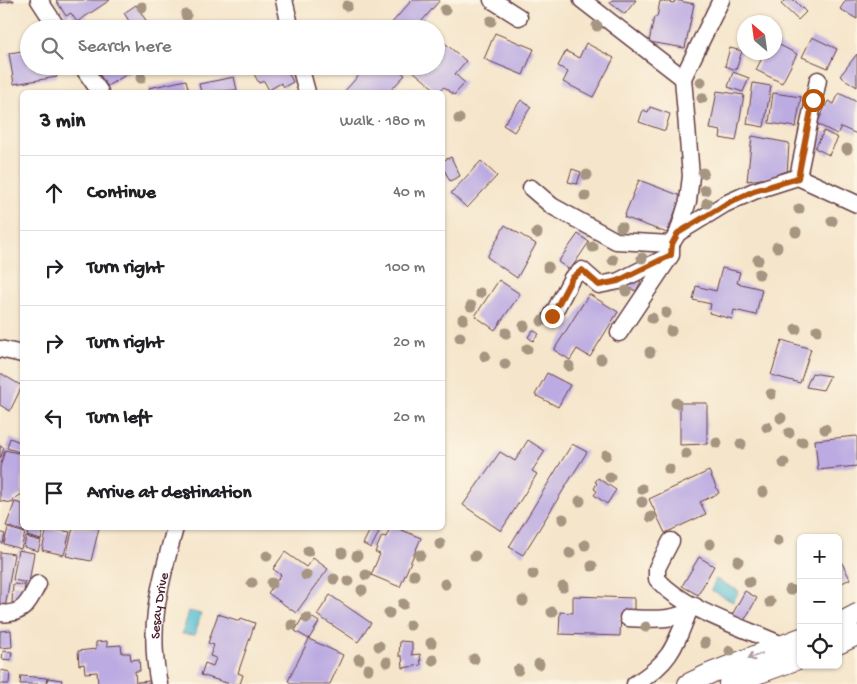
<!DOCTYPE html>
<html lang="en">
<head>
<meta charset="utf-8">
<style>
	:root { --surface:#fff; --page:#f2f2f2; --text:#202124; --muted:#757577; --line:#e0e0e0 }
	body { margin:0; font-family:"Gochi Hand",sans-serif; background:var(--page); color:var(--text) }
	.controls { position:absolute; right:15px; bottom:15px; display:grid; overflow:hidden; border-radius:8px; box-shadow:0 1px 4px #0004 }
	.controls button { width:45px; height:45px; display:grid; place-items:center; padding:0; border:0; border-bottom:1px solid var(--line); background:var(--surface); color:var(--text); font:25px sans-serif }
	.compass { position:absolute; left:737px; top:15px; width:45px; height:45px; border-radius:50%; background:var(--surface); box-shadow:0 1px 4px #0004; rotate:331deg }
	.stop { position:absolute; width:15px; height:15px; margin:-11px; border:4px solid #b45309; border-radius:50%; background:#fff }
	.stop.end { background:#b45309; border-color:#fff; box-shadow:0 1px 5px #0008 }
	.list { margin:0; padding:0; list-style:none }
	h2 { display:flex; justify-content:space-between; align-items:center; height:65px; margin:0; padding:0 20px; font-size:21px }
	h2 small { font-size:16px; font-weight:400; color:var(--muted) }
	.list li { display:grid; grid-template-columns:32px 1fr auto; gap:15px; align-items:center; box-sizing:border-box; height:75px; padding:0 20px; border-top:1px solid var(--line) }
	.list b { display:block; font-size:19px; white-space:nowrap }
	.list em { font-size:16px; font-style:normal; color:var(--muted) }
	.icon { flex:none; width:28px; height:28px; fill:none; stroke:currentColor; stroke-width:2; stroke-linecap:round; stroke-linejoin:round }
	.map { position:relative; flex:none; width:857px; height:684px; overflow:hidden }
	.search { position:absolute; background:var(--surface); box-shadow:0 1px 4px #0004; left:20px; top:20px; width:425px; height:55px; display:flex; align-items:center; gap:12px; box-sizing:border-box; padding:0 18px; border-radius:28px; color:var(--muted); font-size:19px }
	.panel { position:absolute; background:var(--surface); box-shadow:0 1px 4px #0004; left:20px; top:90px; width:425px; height:440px; border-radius:8px }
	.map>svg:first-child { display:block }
	.water { fill:#55bdd2; stroke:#506e7e }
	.building { fill:#bcabe2 }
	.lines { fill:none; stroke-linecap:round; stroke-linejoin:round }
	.minor-casing { stroke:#643d43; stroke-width:19 }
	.major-casing { stroke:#643d43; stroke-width:22 }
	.minor { stroke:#fff; stroke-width:16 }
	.major { stroke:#fff; stroke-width:20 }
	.tree { fill:#a59581 }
	.oneway { stroke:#ae9aa0 }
	.route { stroke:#b45309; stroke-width:6 }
	.labels { text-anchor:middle; stroke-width:5; stroke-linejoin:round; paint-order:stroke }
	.street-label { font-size:14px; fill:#4a1f2b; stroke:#fcf5e5 }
</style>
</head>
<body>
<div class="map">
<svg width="857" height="684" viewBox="0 0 857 684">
	<rect width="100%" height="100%" fill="#fcf5e5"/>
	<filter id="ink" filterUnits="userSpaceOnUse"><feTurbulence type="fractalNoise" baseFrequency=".02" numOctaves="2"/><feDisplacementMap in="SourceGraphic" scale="10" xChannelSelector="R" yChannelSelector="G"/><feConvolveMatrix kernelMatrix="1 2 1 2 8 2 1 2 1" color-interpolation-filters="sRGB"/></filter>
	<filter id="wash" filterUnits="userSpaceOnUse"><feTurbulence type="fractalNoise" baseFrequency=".0096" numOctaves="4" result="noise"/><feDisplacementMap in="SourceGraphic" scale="20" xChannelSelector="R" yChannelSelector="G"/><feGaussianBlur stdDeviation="1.12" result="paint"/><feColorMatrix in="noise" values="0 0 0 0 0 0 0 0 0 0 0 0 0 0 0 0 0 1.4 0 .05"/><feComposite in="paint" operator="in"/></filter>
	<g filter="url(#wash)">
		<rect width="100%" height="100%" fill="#f5e5ca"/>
		<path class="water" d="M 716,579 L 739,591 L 733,602 L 711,590 Z
			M 189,611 L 201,614 L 195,635 L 182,634 Z"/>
		<g id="blocks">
			<path class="building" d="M 0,0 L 14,0 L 14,1 L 0,3 Z
				M 56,0 L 110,0 L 77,22 L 71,13 L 66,16 Z
				M 412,0 L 440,0 L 415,29 L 394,29 L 390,25 Z
				M 612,0 L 636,0 L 625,14 L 610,3 Z
				M 675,0 L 694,4 L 685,48 L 649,42 L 654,17 L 657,17 L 660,1 L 674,3 Z
				M 785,0 L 794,0 L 806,12 L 798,20 L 781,4 Z
				M 846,0 L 857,0 L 857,19 L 840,9 Z
				M 136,5 L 147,22 L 134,29 L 124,13 Z
				M 239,22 L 239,26 L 247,24 L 248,29 L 220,29 L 219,26 Z
				M 495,33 L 534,49 L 523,75 L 484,59 Z
				M 812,37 L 837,49 L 828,68 L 802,57 Z
				M 440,39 L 466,61 L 455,74 L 465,83 L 454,95 L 444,87 L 438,92 L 413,71 L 417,66 L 436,66 L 436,43 Z
				M 774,42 L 797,54 L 782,83 L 756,70 L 765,52 L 774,52 Z
				M 586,43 L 614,58 L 593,97 L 563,82 L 568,72 L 558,66 L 566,51 L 579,58 Z
				M 730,48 L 742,51 L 736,70 L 725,66 Z
				M 29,50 L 29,66 L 55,66 L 57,77 L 14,84 L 9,53 Z
				M 857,54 L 857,87 L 840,76 Z
				M 94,66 L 137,66 L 138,68 L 107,86 Z
				M 255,66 L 293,66 L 287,70 L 293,82 L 284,87 L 281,83 L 269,90 L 264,81 L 259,83 L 251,69 Z
				M 367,66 L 393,66 L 405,75 L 389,92 L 344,92 Z
				M 733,72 L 749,78 L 743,92 L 728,87 Z
				M 234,77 L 237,90 L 201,92 L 199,84 Z
				M 186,80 L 189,92 L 150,92 L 149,88 Z
				M 753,83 L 771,86 L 764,127 L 747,124 Z
				M 717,91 L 744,95 L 736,141 L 720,138 L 721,131 L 710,129 Z
				M 773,93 L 801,97 L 796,127 L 769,123 Z
				M 839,93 L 857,102 L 857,134 L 841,127 L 837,134 L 817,124 L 828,101 L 834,104 Z
				M 521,100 L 531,107 L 514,132 L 503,125 Z
				M 650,107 L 670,114 L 665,131 L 639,122 L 643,110 L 648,112 Z
				M 824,131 L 838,138 L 829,155 L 815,148 Z
				M 752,136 L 789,143 L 787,175 L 747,181 Z
				M 451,157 L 460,176 L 450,181 L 442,166 L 442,161 Z
				M 481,161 L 497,176 L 467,208 L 451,193 Z
				M 572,169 L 581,172 L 577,184 L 568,182 Z
				M 639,180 L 681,196 L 667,233 L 624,217 Z
				M 505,225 L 536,244 L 517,278 L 487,257 Z
				M 578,234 L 589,242 L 570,270 L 558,262 Z
				M 722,268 L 740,272 L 737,283 L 762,289 L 756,315 L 734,310 L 732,319 L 709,313 L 711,304 L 693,300 L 696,286 L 716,291 Z
				M 632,277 L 641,281 L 636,291 L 627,287 Z
				M 499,280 L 520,294 L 495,330 L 475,316 Z
				M 589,294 L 618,312 L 590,357 L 577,349 L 570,360 L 554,350 Z
				M 533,330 L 539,334 L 533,341 L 528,337 Z
				M 782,340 L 811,349 L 800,383 L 771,375 Z
				M 0,373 L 22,386 L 10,411 L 0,405 Z
				M 547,373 L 570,385 L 558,407 L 535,395 Z
				M 812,373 L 830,376 L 823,390 L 806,387 Z
				M 680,403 L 707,403 L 707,444 L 680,445 Z
				M 857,436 L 857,466 L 818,470 L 815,440 Z
				M 10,438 L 22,443 L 22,453 L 7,448 Z
				M 528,440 L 545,451 L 532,471 L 537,474 L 501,531 L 463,505 L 500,452 L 515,461 Z
				M 572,444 L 587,452 L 523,555 L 509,547 Z
				M 0,446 L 4,448 L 0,459 Z
				M 5,450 L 22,454 L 22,494 L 14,499 L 13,503 L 0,501 L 0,467 Z
				M 709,471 L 719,493 L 700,502 L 706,514 L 665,533 L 649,499 Z
				M 598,478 L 616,490 L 607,504 L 594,495 L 597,491 L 594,489 L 597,483 L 595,482 Z
				M 15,502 L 22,504 L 22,528 L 27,528 L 26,532 L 6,526 Z
				M 8,528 L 25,533 L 21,549 L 4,544 Z
				M 29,528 L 44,528 L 41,540 L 27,536 Z
				M 47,528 L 70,532 L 64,555 L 42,550 Z
				M 73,528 L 99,528 L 91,561 L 66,556 Z
				M 371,528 L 379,532 L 371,548 L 363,544 Z
				M 390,528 L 397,528 L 421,538 L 400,587 L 371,575 L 380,554 L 375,552 L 382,536 L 386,537 Z
				M 0,532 L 5,534 L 3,543 L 0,543 Z
				M 26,537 L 41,541 L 38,551 L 24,547 Z
				M 18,550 L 34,553 L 29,583 L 13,580 Z
				M 0,552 L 14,554 L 5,608 L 0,607 Z
				M 285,552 L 306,567 L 313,558 L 328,569 L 296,613 L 268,593 L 281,575 L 273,569 Z
				M 838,555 L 850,579 L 838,585 Z
				M 699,557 L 714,566 L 698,595 L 682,586 Z
				M 13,584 L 25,585 L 23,604 L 12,603 Z
				M 745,591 L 757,598 L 744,621 L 732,615 Z
				M 330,595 L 371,623 L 358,642 L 317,615 Z
				M 573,596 L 634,598 L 634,615 L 621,615 L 620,636 L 559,634 L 560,612 L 573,613 Z
				M 305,613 L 319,622 L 309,639 L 295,631 Z
				M 218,614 L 240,621 L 241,618 L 255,623 L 238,673 L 243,675 L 240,684 L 230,684 L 201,675 L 205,663 L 213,666 L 216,658 L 210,656 L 214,645 L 208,643 Z
				M 11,630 L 12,647 L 0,648 L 0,631 Z
				M 309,639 L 343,655 L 330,684 L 293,684 L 288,681 Z
				M 107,641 L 107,646 L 121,645 L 122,653 L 130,653 L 131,660 L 139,659 L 140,671 L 135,671 L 136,684 L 98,684 L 97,672 L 85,673 L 84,664 L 79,665 L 78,651 L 96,649 L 96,642 Z
				M 400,641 L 412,642 L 412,655 L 420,654 L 421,665 L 403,668 L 402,656 L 399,656 Z
				M 3,651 L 12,652 L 11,660 L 2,659 Z
				M 1,670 L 10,672 L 9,684 L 0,684 Z
				M 21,676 L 47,678 L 46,684 L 20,684 Z
				M 48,678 L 62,680 L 61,684 L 47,684 Z
				M 150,681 L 150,684 L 137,684 L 137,682 Z"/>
		</g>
	</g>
	<g filter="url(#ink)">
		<use href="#blocks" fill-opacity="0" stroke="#643d43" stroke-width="1"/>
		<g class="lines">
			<defs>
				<g id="minor">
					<path d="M 39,0 L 58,29"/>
					<path d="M 284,0 L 291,29"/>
					<path d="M 492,0 L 519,17"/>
					<path d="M 582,0 L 683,78"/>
					<path d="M 82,66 L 100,92"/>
					<path d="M 300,66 L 307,92"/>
					<path d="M 798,177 L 818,80"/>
					<path d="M 531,188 L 552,206 L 616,241 L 671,244"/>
					<path d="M 678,233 L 725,204 L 754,191 L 798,177 L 857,204"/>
					<path d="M 552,316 L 572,278 L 582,270 L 599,285 L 619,281 L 669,256"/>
					<path d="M 619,333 L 671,255 L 671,244 L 678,233 L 688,201 L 691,176 L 683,78 L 721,0"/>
					<path d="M 0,349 L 22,354"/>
					<path d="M 671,541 L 657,568 L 657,579 C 684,610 745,628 782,645"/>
					<path d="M 0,613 C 23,616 29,602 38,584"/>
					<path d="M 628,618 C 648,619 680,622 695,606"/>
					<path id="s1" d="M 159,684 C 147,625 160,584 175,528"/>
					<path d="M 635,684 C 669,663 674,649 688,613"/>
				</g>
				<path id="major" d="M 838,624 L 857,614
					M 838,644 L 857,635
					M 688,684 L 711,673 L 801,638
					M 729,684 L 801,658"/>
			</defs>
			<use href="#minor" class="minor-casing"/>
			<use href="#major" class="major-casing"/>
			<use href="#minor" class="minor"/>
			<use href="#major" class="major"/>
		</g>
		<g class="tree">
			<circle cx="347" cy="6" r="5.5"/>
			<circle cx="142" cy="7" r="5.5"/>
			<circle cx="445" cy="10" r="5.5"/>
			<circle cx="186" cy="15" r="5.5"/>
			<circle cx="491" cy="21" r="5.5"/>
			<circle cx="597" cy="26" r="5.5"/>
			<circle cx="141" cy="78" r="5.5"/>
			<circle cx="701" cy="82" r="5.5"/>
			<circle cx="702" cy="98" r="5.5"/>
			<circle cx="459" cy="119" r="5.5"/>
			<circle cx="847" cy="149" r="5.5"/>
			<circle cx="703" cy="173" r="5.5"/>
			<circle cx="587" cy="175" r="5.5"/>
			<circle cx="705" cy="190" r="5.5"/>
			<circle cx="585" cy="196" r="5.5"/>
			<circle cx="707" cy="203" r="5.5"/>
			<circle cx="799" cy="209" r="5.5"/>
			<circle cx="832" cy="221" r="5.5"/>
			<circle cx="621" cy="227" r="5.5"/>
			<circle cx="796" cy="232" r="5.5"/>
			<circle cx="537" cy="233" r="5.5"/>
			<circle cx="593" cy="247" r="5.5"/>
			<circle cx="777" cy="247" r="5.5"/>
			<circle cx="642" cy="258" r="5.5"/>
			<circle cx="613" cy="260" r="5.5"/>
			<circle cx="758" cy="260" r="5.5"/>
			<circle cx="548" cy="267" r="5.5"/>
			<circle cx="759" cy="274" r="5.5"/>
			<circle cx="626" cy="291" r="5.5"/>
			<circle cx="480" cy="293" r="5.5"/>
			<circle cx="471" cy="306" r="5.5"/>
			<circle cx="666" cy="313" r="5.5"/>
			<circle cx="652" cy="318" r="5.5"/>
			<circle cx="463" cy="319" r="5.5"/>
			<circle cx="542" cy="321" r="5.5"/>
			<circle cx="524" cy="326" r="5.5"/>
			<circle cx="796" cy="329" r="5.5"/>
			<circle cx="817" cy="330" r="5.5"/>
			<circle cx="671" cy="331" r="5.5"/>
			<circle cx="506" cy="333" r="5.5"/>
			<circle cx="460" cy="337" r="5.5"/>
			<circle cx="527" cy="349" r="5.5"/>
			<circle cx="650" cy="352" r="5.5"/>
			<circle cx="485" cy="356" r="5.5"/>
			<circle cx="601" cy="359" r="5.5"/>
			<circle cx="505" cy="364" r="5.5"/>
			<circle cx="569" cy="366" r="5.5"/>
			<circle cx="771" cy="394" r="5.5"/>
			<circle cx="676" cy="403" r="5.5"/>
			<circle cx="781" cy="418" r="5.5"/>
			<circle cx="767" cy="427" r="5.5"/>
			<circle cx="825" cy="429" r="5.5"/>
			<circle cx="789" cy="433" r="5.5"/>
			<circle cx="802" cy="442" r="5.5"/>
			<circle cx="717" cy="443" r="5.5"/>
			<circle cx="741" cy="444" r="5.5"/>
			<circle cx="686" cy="454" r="5.5"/>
			<circle cx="606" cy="455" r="5.5"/>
			<circle cx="784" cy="463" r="5.5"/>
			<circle cx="669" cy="469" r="5.5"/>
			<circle cx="610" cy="477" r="5.5"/>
			<circle cx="642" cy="489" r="5.5"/>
			<circle cx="763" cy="492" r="5.5"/>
			<circle cx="580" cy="501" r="5.5"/>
			<circle cx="642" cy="502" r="5.5"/>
			<circle cx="651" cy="517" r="5.5"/>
			<circle cx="563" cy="519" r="5.5"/>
			<circle cx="778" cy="541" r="5.5"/>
			<circle cx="440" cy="544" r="5.5"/>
			<circle cx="710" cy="544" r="5.5"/>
			<circle cx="585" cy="545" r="5.5"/>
			<circle cx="308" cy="551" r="5.5"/>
			<circle cx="342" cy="553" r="5.5"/>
			<circle cx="570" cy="553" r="5.5"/>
			<circle cx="420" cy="555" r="5.5"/>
			<circle cx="267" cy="556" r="5.5"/>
			<circle cx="357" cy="556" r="5.5"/>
			<circle cx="475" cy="556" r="5.5"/>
			<circle cx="738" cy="561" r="5.5"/>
			<circle cx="592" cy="566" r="5.5"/>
			<circle cx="533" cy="574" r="5.5"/>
			<circle cx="306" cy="575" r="5.5"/>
			<circle cx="366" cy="575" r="5.5"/>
			<circle cx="414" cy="575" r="5.5"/>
			<circle cx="334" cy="579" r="5.5"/>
			<circle cx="348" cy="581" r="5.5"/>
			<circle cx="749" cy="582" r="5.5"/>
			<circle cx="252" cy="583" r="5.5"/>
			<circle cx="272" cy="583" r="5.5"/>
			<circle cx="445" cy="584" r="5.5"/>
			<circle cx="563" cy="587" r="5.5"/>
			<circle cx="362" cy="590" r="5.5"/>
			<circle cx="790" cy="590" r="5.5"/>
			<circle cx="523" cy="601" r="5.5"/>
			<circle cx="770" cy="602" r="5.5"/>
			<circle cx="403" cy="604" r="5.5"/>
			<circle cx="552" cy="612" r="5.5"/>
			<circle cx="389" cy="613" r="5.5"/>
			<circle cx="307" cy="618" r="5.5"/>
			<circle cx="292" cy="625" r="5.5"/>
			<circle cx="410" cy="625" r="5.5"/>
			<circle cx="646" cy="627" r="5.5"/>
			<circle cx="431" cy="643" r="5.5"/>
			<circle cx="705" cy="643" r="5.5"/>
			<circle cx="379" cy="646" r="5.5"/>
			<circle cx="730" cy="651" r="5.5"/>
			<circle cx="359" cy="659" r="5.5"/>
			<circle cx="474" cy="659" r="5.5"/>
			<circle cx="433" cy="660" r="5.5"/>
			<circle cx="387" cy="662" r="5.5"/>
			<circle cx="539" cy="664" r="5.5"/>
			<circle cx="368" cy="669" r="5.5"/>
			<circle cx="518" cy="670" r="5.5"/>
		</g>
		<defs><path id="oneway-shaft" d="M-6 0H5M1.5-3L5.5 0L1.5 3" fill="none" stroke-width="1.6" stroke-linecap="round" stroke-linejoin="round" transform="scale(1.25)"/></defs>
		<use class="oneway" href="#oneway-shaft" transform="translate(755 656) rotate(159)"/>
	</g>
	<g class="lines" filter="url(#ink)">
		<path class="route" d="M 552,316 L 572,278 L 582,270 L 599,285 L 618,281 L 671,255 L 672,244 L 678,233 L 726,204 L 754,191 L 798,178 L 813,100"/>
	</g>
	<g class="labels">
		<g class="street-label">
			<text dy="5" stroke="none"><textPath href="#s1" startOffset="79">Sesay Drive</textPath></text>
		</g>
	</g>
</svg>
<div class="controls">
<button>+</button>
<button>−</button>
<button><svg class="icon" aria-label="locate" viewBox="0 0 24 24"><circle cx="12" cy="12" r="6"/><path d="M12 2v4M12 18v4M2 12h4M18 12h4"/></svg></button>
</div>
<svg class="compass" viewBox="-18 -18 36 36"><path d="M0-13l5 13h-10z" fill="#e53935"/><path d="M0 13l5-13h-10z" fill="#757577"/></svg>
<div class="stop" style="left:813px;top:100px"></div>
<div class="stop end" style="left:552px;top:316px"></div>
<div class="search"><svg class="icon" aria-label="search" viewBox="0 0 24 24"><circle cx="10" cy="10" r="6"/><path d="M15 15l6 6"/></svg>Search here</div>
<section class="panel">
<h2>3 min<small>Walk · 180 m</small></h2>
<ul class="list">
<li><svg class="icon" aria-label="ahead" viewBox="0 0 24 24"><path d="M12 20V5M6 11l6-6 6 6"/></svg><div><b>Continue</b></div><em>40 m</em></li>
<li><svg class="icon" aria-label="right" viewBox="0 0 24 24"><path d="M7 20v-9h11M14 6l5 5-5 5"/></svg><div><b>Turn right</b></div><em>100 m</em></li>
<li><svg class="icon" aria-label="right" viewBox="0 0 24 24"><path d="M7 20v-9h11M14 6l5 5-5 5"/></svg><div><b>Turn right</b></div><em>20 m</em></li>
<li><svg class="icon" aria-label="left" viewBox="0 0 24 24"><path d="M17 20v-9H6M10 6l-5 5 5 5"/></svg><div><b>Turn left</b></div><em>20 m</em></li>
<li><svg class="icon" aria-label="arrive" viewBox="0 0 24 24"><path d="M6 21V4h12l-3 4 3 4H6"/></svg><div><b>Arrive at destination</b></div></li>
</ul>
</section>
</div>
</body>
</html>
